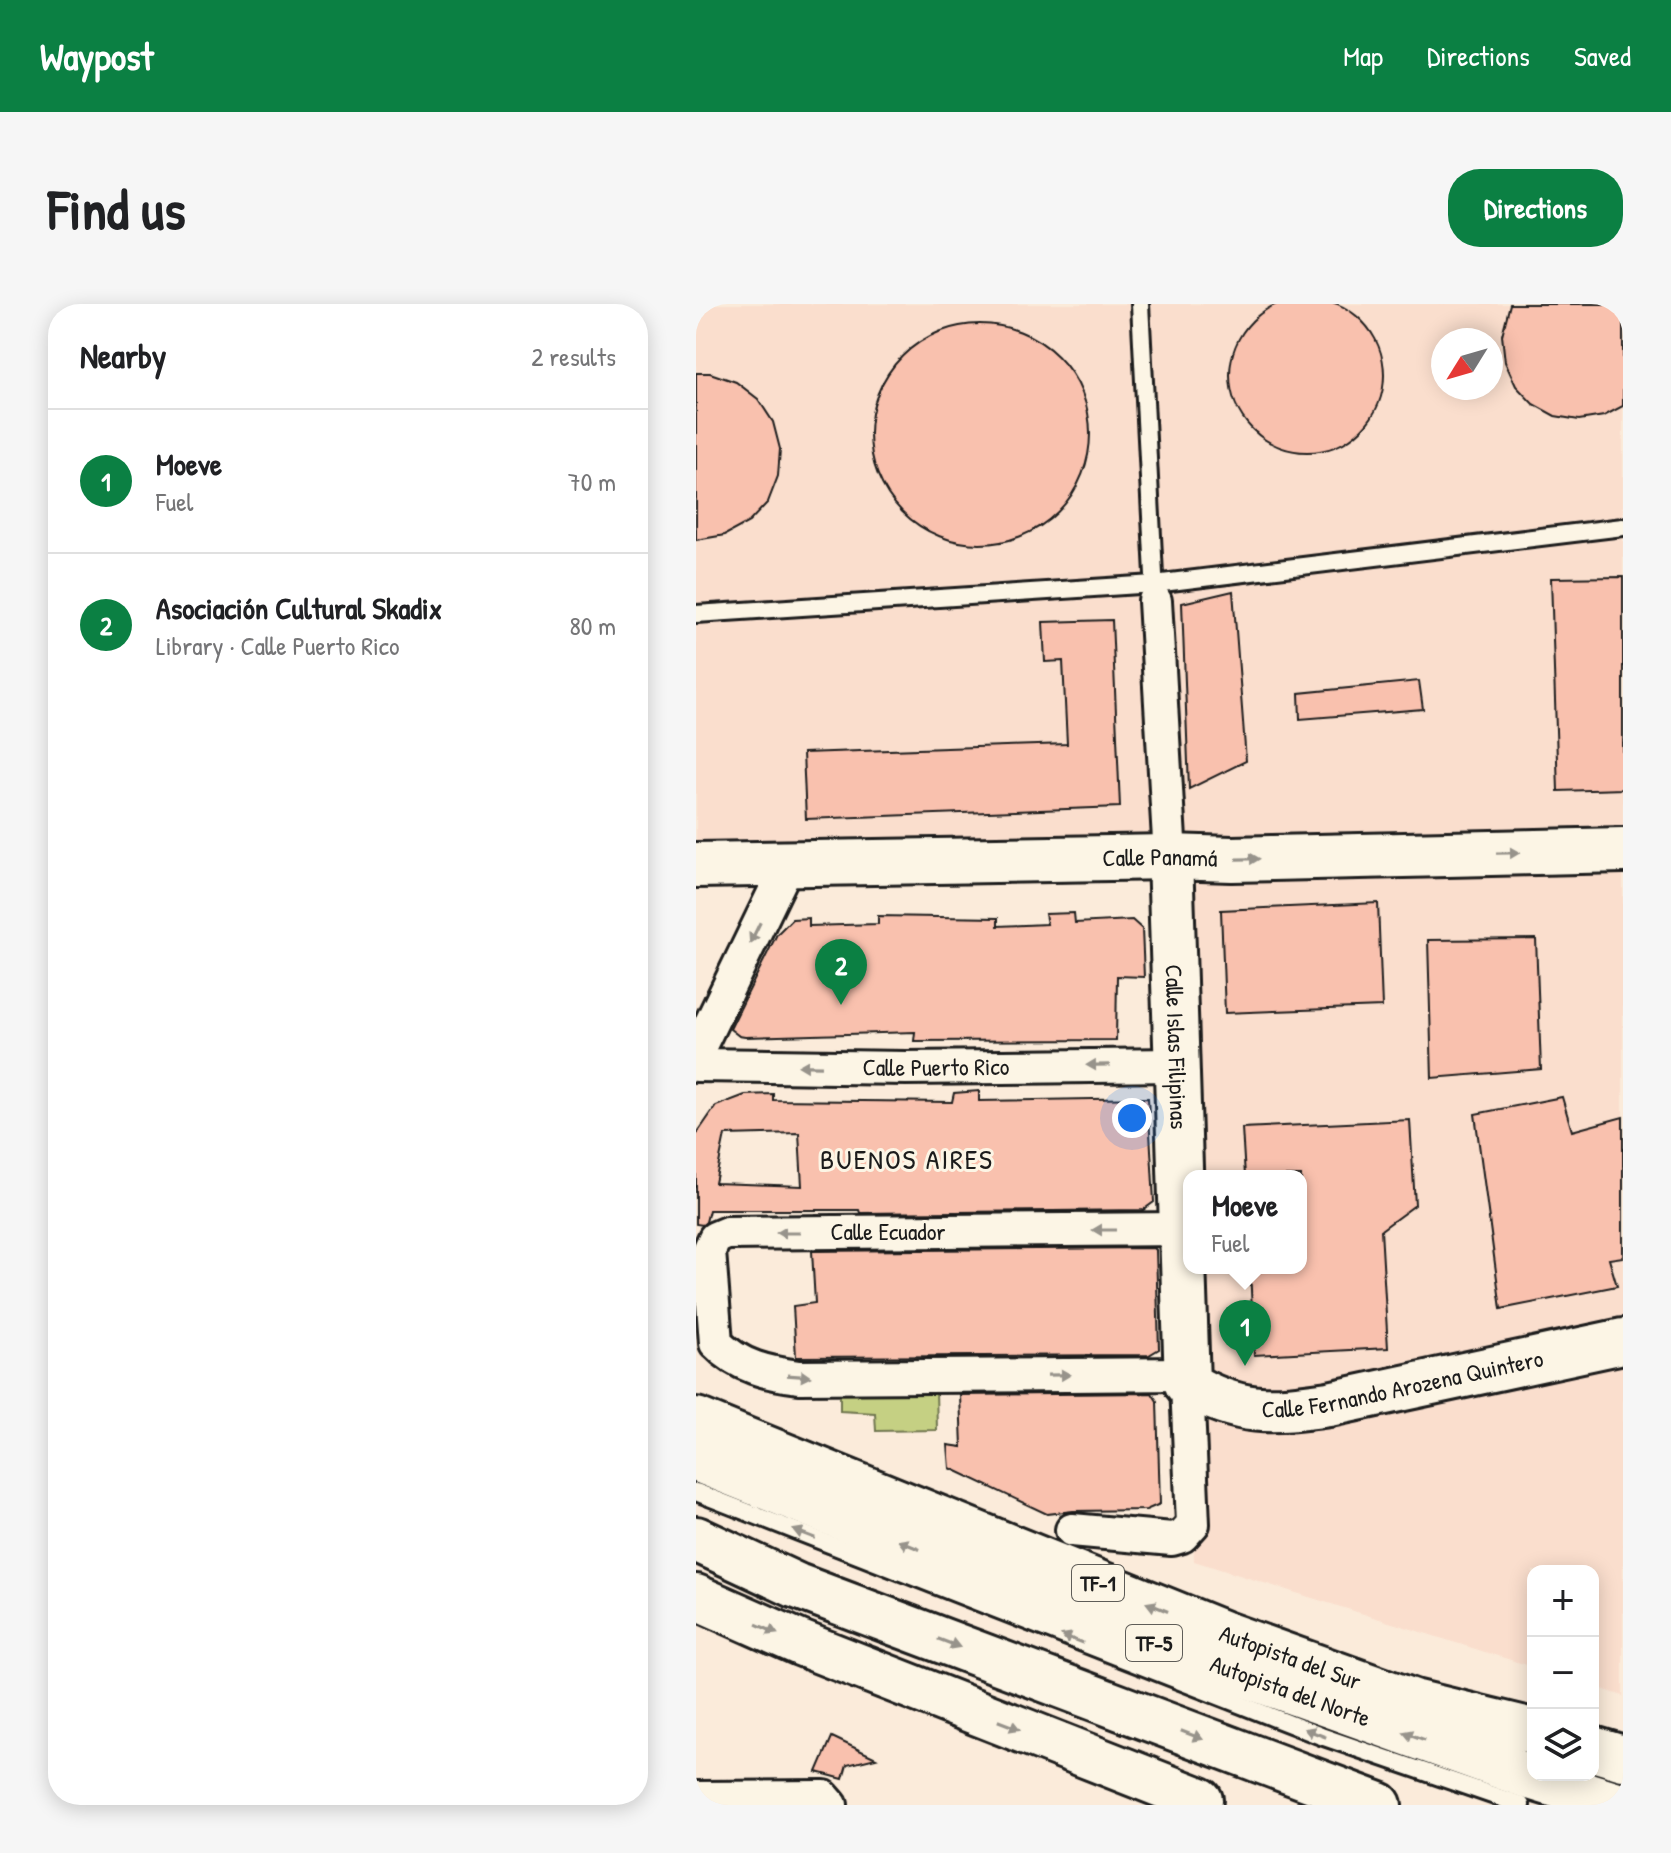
<!DOCTYPE html>
<html lang="en">
<head>
<meta charset="utf-8">
<style>
	:root { --surface:#fff; --page:#f6f6f6; --text:#202124; --muted:#757577; --line:#e0e0e0; --accent:#0b8043 }
	body { margin:0; font-family:"Patrick Hand",sans-serif; background:var(--page); color:var(--text) }
	.controls { position:absolute; right:24px; bottom:24px; display:grid; overflow:hidden; border-radius:16px; box-shadow:0 4px 20px #0003 }
	.controls button { width:72px; height:72px; display:grid; place-items:center; padding:0; border:0; border-bottom:2px solid var(--line); background:var(--surface); color:var(--text); font:40px sans-serif }
	.compass { position:absolute; left:735px; top:24px; width:72px; height:72px; border-radius:50%; background:var(--surface); box-shadow:0 4px 20px #0003; rotate:233deg }
	.you { position:absolute; left:436px; top:814px; width:28px; height:28px; margin:-20px; border:6px solid #fff; border-radius:50%; background:#1a73e8; box-shadow:0 0 0 12px #1a73e833 }
	.badge { display:grid; place-items:center; width:52px; height:52px; border-radius:50%; background:var(--accent); color:#fff; font-size:26px; font-weight:700 }
	.pin { position:absolute; translate:-50% -66px; filter:drop-shadow(0 2px 4px #0008) }
	.pin::after { content:''; position:absolute; top:42px; width:28px; height:24px; background:inherit; clip-path:polygon(0 0,100% 0,50% 100%) }
	.popup { position:absolute; left:487px; top:866px; width:124px; height:104px; box-sizing:border-box; display:grid; place-content:center; border-radius:16px; background:var(--surface); filter:drop-shadow(0 2px 6px #0005); font-size:26px; white-space:nowrap; color:var(--muted) }
	.popup b { font-size:30px; color:var(--text) }
	.popup::after { content:''; position:absolute; left:50%; top:100%; margin-left:-16px; border:16px solid transparent; border-top-color:var(--surface) }
	.list { margin:0; padding:0; list-style:none }
	h2 { display:flex; justify-content:space-between; align-items:center; height:104px; margin:0; padding:0 32px; font-size:34px }
	h2 small { font-size:26px; font-weight:400; color:var(--muted) }
	.list li { display:grid; grid-template-columns:52px 1fr auto; gap:24px; align-items:center; box-sizing:border-box; height:144px; padding:0 32px; border-top:2px solid var(--line) }
	.list b { display:block; font-size:30px; white-space:nowrap }
	.list p { margin:0; font-size:26px; white-space:nowrap; color:var(--muted) }
	.list em { font-size:26px; font-style:normal; color:var(--muted) }
	.icon { flex:none; width:44px; height:44px; fill:none; stroke:currentColor; stroke-width:2; stroke-linecap:round; stroke-linejoin:round }
	.map { position:relative; flex:none; width:927px; height:1501px; overflow:hidden; border-radius:32px }
	header { display:flex; align-items:center; gap:48px; box-sizing:border-box; height:112px; padding:0 40px; background:var(--accent); color:#fff }
	header strong { font-size:38px }
	nav { display:flex; gap:44px; margin-inline-start:auto; font-size:28px }
	.intro { display:flex; align-items:center; justify-content:space-between; box-sizing:border-box; height:192px; padding:0 48px }
	h1 { margin:0; font-size:56px }
	.button { padding:20px 36px; border-radius:32px; background:var(--accent); color:#fff; font-size:28px; font-weight:700 }
	main { display:flex; gap:48px; padding:0 48px }
	aside { flex:1; background:var(--surface); border-radius:32px; box-shadow:0 4px 20px #0003 }
	.map>svg:first-child { display:block }
	.built { fill:#fadecd; fill-rule:evenodd }
	.green { fill:#c5d083; stroke:#707650; stroke-width:2 }
	.building { fill:#f9c1ae; stroke:#1c1c1c; stroke-width:2; fill-rule:evenodd }
	.lines { fill:none; stroke-linecap:round; stroke-linejoin:round }
	.lane-casing { stroke:#1c1c1c; stroke-width:22 }
	.street-casing { stroke:#1c1c1c; stroke-width:38 }
	.secondary-casing { stroke:#1c1c1c; stroke-width:50 }
	.highway-casing { stroke:#1c1c1c; stroke-width:50 }
	.lane { stroke:#fcf5e5; stroke-width:16 }
	.street { stroke:#fcf5e5; stroke-width:32 }
	.secondary { stroke:#fcf5e5; stroke-width:44 }
	.highway { stroke:#fcf5e5; stroke-width:44 }
	.oneway { fill:#97938b }
	.labels { text-anchor:middle; stroke-width:6; stroke-linejoin:round; paint-order:stroke }
	.shield { fill:#fcf5e5; stroke:#5f5d58; stroke-width:2 }
	.shield-label { font-size:22px; font-weight:bold; fill:#1c1c1c }
	.street-label { font-size:24px; fill:#1c1c1c; stroke:#fcf5e5 }
	.quarter-label { font-size:28px; letter-spacing:2px; fill:#1c1c1c; stroke:#fcf5e5 }
</style>
</head>
<body>
<header>
<strong>Waypost</strong>
<nav><a>Map</a><a>Directions</a><a>Saved</a></nav>
</header>
<div class="intro"><h1>Find us</h1><a class="button">Directions</a></div>
<main>
<aside>
<h2>Nearby<small>2 results</small></h2>
<ul class="list">
<li><span class="badge">1</span><div><b>Moeve</b><p>Fuel</p></div><em>70 m</em></li>
<li><span class="badge">2</span><div><b>Asociación Cultural Skadix</b><p>Library · Calle Puerto Rico</p></div><em>80 m</em></li>
</ul>
</aside>
<div class="map">
<svg width="927" height="1501" viewBox="0 0 927 1501">
	<rect width="100%" height="100%" fill="#fbebda"/>
	<filter id="ink" filterUnits="userSpaceOnUse"><feTurbulence type="fractalNoise" baseFrequency=".0125" numOctaves="2"/><feDisplacementMap in="SourceGraphic" scale="16" xChannelSelector="R" yChannelSelector="G"/><feConvolveMatrix kernelMatrix="1 2 1 2 8 2 1 2 1" color-interpolation-filters="sRGB"/></filter>
	<g filter="url(#ink)">
		<path class="built" d="M 0,0 L 927,0 L 927,1392 L 897,1382 L 897,1267 L 837,1267 L 837,1363 L 498,1257 L 474,553 L 0,561 ZM 747,36 L 795,36 L 795,84 L 747,84 ZM 493,872 L 605,872 L 605,964 L 493,964 Z"/>
		<path class="green" d="M 144,1084 L 240,1086 L 241,1126 L 180,1127 L 179,1109 L 144,1107 Z"/>
		<path class="building" d="M534 71a77 77 0 1 1 154 0a77 77 0 1 1-154 0Z
			M 814,0 L 927,0 L 927,102 L 908,112 L 883,116 L 859,112 L 837,100 L 820,82 L 809,58 L 806,31 Z
			M174 130a110 110 0 1 1 220 0a110 110 0 1 1-220 0Z
			M 0,69 L 14,69 L 40,78 L 62,95 L 77,118 L 84,145 L 82,172 L 72,198 L 53,218 L 29,231 L 0,236 Z
			M 927,273 L 927,485 L 862,487 L 855,274 Z
			M 537,287 L 550,457 L 493,485 L 486,299 Z
			M 416,316 L 424,503 L 110,515 L 107,449 L 371,440 L 367,357 L 349,358 L 347,318 Z
			M 723,377 L 727,405 L 604,415 L 603,389 Z
			M 682,599 L 686,703 L 529,709 L 525,606 Z
			M 378,609 L 379,619 L 436,616 L 446,625 L 448,673 L 421,672 L 420,736 L 218,737 L 219,728 L 49,733 L 43,732 L 34,725 L 81,630 L 96,615 L 113,614 L 113,622 L 182,620 L 182,612 L 302,614 L 302,622 L 351,620 L 349,610 Z
			M 840,635 L 845,765 L 736,774 L 732,636 Z
			M 283,787 L 283,797 L 452,794 L 458,898 L 447,906 L 164,909 L 163,906 L 13,906 L 10,918 L 7,921 L 0,920 L 0,831 L 20,802 L 49,791 L 77,790 L 77,796 L 256,798 L 258,789 ZM 103,829 L 106,882 L 19,879 L 29,831 Z
			M 866,793 L 876,827 L 927,813 L 927,953 L 913,955 L 921,982 L 805,1005 L 779,810 Z
			M 714,816 L 719,901 L 685,926 L 692,1044 L 558,1051 L 554,964 L 605,964 L 605,872 L 549,872 L 546,824 Z
			M 458,944 L 460,946 L 463,1045 L 453,1051 L 100,1053 L 97,1002 L 119,999 L 116,947 Z
			M 456,1089 L 461,1097 L 464,1200 L 450,1206 L 377,1207 L 351,1210 L 254,1164 L 252,1141 L 266,1143 L 264,1091 Z
			M 136,1433 L 180,1454 L 151,1461 L 147,1475 L 121,1468 Z"/>
		<g class="lines">
			<defs>
				<path id="lane" d="M 444,0 L 459,290
					M 0,310 L 458,280 L 927,223
					M 0,1188 L 625,1432 L 825,1501"/>
				<g id="street">
					<path d="M 459,297 L 474,553"/>
					<path d="M 0,750 L 93,558"/>
					<path id="s1" d="M 0,761 L 210,764 L 480,761"/>
					<path d="M 486,925 L 31,929 L 19,934 L 13,947 L 20,1039 C 43,1063 72,1069 103,1073 L 490,1070"/>
					<path d="M 376,1226 L 476,1235 L 486,1232 L 497,1220 L 491,1080"/>
					<path d="M 0,1494 L 128,1493 L 135,1501"/>
				</g>
				<g id="secondary">
					<path id="s2" d="M 474,553 L 491,1080 C 543,1111 576,1108 633,1100 L 927,1037"/>
					<path id="s3" d="M 0,561 L 474,553 L 536,555 L 927,546"/>
				</g>
				<g id="highway">
					<path id="s4" d="M 0,1116 L 526,1329 L 718,1398 L 837,1427"/>
					<path id="s5" d="M 0,1155 L 454,1337 L 837,1474 L 925,1501"/>
					<path d="M 0,1235 L 101,1282 L 683,1501"/>
					<path d="M 0,1293 L 104,1339 L 504,1496"/>
					<path d="M 897,1445 L 927,1454"/>
				</g>
			</defs>
			<use href="#lane" class="lane-casing"/>
			<use href="#street" class="street-casing"/>
			<use href="#secondary" class="secondary-casing"/>
			<use href="#highway" class="highway-casing"/>
			<use href="#lane" class="lane"/>
			<use href="#street" class="street"/>
			<use href="#secondary" class="secondary"/>
			<use href="#highway" class="highway"/>
		</g>
		<defs><path id="oneway-solid" d="M-6-.8H1V-3.2L6.5 0L1 3.2V.8H-6Z" transform="scale(2)"/></defs>
		<g class="oneway">
			<use href="#oneway-solid" transform="translate(812 549) rotate(-1)"/>
			<use href="#oneway-solid" transform="translate(552 555) rotate(-1)"/>
			<use href="#oneway-solid" transform="translate(59 629) rotate(116)"/>
			<use href="#oneway-solid" transform="translate(402 761) rotate(179)"/>
			<use href="#oneway-solid" transform="translate(114 762) rotate(-179)"/>
			<use href="#oneway-solid" transform="translate(408 926) rotate(180)"/>
			<use href="#oneway-solid" transform="translate(92 929) rotate(180)"/>
			<use href="#oneway-solid" transform="translate(363 1071) rotate(-1)"/>
			<use href="#oneway-solid" transform="translate(103 1072) rotate(4)"/>
			<use href="#oneway-solid" transform="translate(108 1230) rotate(-159)"/>
			<use href="#oneway-solid" transform="translate(213 1241) rotate(-158)"/>
			<use href="#oneway-solid" transform="translate(461 1303) rotate(-158)"/>
			<use href="#oneway-solid" transform="translate(71 1325) rotate(24)"/>
			<use href="#oneway-solid" transform="translate(376 1335) rotate(-159)"/>
			<use href="#oneway-solid" transform="translate(253 1339) rotate(21)"/>
			<use href="#oneway-solid" transform="translate(313 1421) rotate(21)"/>
			<use href="#oneway-solid" transform="translate(619 1429) rotate(-159)"/>
			<use href="#oneway-solid" transform="translate(496 1431) rotate(21)"/>
			<use href="#oneway-solid" transform="translate(718 1432) rotate(-160)"/>
		</g>
	</g>
	<g class="labels">
		<g class="shield">
			<rect x="376" y="1261" width="52" height="36" rx="6"/>
			<rect x="430" y="1321" width="56" height="36" rx="6"/>
		</g>
		<g class="shield-label">
			<text x="402" y="1287">TF-1</text>
			<text x="458" y="1347">TF-5</text>
		</g>
		<g class="street-label">
			<text dy="8" stroke="none"><textPath href="#s3" startOffset="464">Calle Panamá</textPath></text>
			<text dy="8" stroke="none"><textPath href="#s2" startOffset="190">Calle Islas Filipinas</textPath></text>
			<text dy="8" stroke="none"><textPath href="#s1" startOffset="240">Calle Puerto Rico</textPath></text>
			<text x="192" y="936">Calle Ecuador</text>
			<text dy="8" stroke="none"><textPath href="#s2" startOffset="750">Calle Fernando Arozena Quintero</textPath></text>
			<text dy="8" stroke="none"><textPath href="#s4" startOffset="640">Autopista del Sur</textPath></text>
			<text dy="8" stroke="none"><textPath href="#s5" startOffset="638">Autopista del Norte</textPath></text>
		</g>
		<g class="quarter-label">
			<text x="211" y="865">BUENOS AIRES</text>
		</g>
	</g>
</svg>
<div class="controls">
<button>+</button>
<button>−</button>
<button><svg class="icon" aria-label="layers" viewBox="0 0 24 24"><path d="M12 4l9 5-9 5-9-5zM3 14l9 5 9-5"/></svg></button>
</div>
<svg class="compass" viewBox="-18 -18 36 36"><path d="M0-13l5 13h-10z" fill="#e53935"/><path d="M0 13l5-13h-10z" fill="#757577"/></svg>
<div class="you"></div>
<div class="pin badge" style="left:549px;top:1062px">1</div>
<div class="popup"><b>Moeve</b>Fuel</div>
<div class="pin badge" style="left:145px;top:701px">2</div>
</div>
</main>
</body>
</html>
